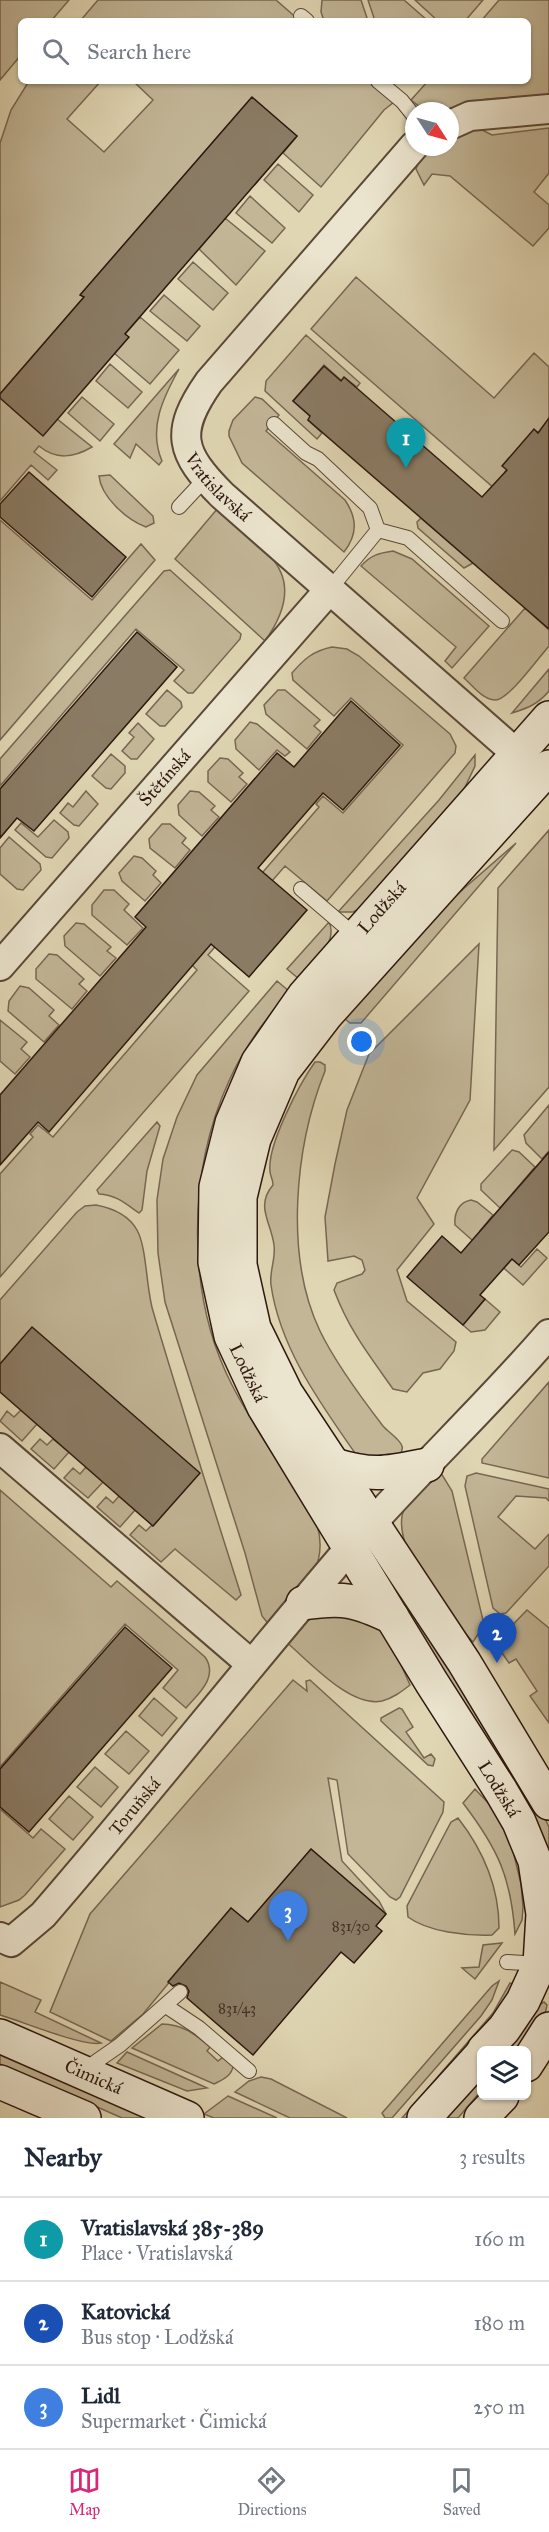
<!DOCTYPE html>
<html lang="en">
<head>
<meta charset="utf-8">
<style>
	:root { --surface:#fff; --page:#f6f6f7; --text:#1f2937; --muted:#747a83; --line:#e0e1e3; --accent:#db2777 }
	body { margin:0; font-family:"IM FELL Great Primer",serif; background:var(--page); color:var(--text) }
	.controls { position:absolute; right:18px; bottom:18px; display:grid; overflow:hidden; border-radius:9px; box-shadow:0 2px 4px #0004 }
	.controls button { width:54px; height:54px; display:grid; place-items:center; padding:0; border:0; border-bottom:2px solid var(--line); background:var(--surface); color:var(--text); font:30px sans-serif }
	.compass { position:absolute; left:405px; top:102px; width:54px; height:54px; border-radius:50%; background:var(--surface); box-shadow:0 2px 4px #0004; rotate:126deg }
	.you { position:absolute; left:362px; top:1042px; width:21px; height:21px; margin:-15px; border:4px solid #fff; border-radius:50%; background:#1a73e8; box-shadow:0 0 0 9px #1a73e833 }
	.badge { display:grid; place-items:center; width:39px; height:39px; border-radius:50%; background:var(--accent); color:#fff; font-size:20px; font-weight:700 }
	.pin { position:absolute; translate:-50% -50px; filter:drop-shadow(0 2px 3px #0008) }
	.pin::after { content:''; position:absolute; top:32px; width:21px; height:18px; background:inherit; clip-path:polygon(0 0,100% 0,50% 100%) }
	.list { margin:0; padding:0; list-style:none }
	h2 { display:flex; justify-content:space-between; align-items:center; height:78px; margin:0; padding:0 24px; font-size:26px }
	h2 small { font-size:20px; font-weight:400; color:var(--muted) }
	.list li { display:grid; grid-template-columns:39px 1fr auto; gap:18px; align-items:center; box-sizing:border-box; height:84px; padding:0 24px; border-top:2px solid var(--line) }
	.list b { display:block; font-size:22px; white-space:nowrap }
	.list p { margin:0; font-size:20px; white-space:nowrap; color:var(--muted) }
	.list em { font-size:20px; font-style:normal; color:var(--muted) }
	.icon { flex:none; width:33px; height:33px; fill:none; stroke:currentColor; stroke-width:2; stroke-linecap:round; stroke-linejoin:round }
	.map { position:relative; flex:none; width:549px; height:2118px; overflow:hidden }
	.search { position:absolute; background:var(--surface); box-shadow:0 2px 4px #0004; left:18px; right:18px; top:18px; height:66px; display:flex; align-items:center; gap:15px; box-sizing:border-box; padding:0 21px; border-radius:9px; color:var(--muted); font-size:22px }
	.sheet { height:330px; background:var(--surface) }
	nav { display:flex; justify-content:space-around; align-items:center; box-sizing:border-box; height:84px; border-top:2px solid var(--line); background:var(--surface); font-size:16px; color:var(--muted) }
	nav a { display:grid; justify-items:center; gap:3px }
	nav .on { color:var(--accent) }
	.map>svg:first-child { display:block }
	.green { fill:#c2b697; stroke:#786753; stroke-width:1.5 }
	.building { fill:#8a7b64; stroke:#2d180f; stroke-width:1.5 }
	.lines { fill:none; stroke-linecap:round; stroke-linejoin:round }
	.lane-casing { stroke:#5a4838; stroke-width:16 }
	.street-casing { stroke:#5a4838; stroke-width:32 }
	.secondary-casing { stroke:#2d180f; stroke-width:36 }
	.lane { stroke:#ebe4ce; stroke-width:14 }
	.street { stroke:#ebe4ce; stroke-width:28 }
	.secondary { stroke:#ebe4ce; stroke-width:33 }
	.labels { text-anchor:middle; stroke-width:4.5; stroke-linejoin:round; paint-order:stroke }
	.number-label { font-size:15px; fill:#443124 }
	.street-label { font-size:18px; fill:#2d180f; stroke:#ebe4ce }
</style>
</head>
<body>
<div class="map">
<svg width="549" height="2118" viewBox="0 0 549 2118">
	<rect width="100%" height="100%" fill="#e0d6b3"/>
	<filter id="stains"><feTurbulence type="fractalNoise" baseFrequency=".00333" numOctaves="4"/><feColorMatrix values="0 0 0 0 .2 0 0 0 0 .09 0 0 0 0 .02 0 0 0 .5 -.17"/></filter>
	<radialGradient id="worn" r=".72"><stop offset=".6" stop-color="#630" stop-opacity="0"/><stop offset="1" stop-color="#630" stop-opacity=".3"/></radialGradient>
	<path class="green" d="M 0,0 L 69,0 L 51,21 L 21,21 L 21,55 L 0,80 Z
		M 98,0 L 276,0 L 300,21 L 80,21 Z
		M 322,0 L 361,0 L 368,21 L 324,21 L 321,12 Z
		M 368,0 L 404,0 L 428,21 L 375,21 Z
		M 415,0 L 483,0 L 465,21 L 438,21 Z
		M 499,0 L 549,0 L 549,95 L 487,99 L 440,111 L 425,111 L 411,100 L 428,81 L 528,81 L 528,21 L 481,21 Z
		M 29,81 L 101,81 L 67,119 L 104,152 L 153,100 L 133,81 L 369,81 L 394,102 L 384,110 L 321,187 L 283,153 L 297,136 L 251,98 L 81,294 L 84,297 L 0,394 L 0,143 L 11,110 Z
		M 472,125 L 492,135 L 549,128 L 549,173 L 534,192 L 549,205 L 549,228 L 533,246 L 450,176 L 432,174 L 424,185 L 416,169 L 418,163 L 431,147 L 450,147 L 450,135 Z
		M 278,164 L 313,195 L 299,212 L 264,180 Z
		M 250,196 L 285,228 L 272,243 L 236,213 Z
		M 225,218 L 265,251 L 236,285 L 199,249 Z
		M 193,262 L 228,293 L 213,310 L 178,279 Z
		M 356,277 L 494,398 L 534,353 L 549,367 L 549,438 L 534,430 L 505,472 L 549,511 L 549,536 L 311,329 Z
		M 164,295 L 200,326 L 187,341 L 150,311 Z
		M 140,317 L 179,350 L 150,384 L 114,353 L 128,337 L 125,334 Z
		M 306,335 L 360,383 L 357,387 L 345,378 L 342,381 L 324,365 L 293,401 L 311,417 L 308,420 L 322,433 L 317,439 L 265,391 L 266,381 Z
		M 110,364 L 142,392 L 128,408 L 96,381 Z
		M 179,369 C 163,398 148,428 162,461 L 159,465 L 136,444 L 130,458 L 114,444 Z
		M 0,397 L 57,419 L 92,447 C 73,458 56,460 39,446 L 34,452 L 57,470 L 48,480 L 31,465 L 0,501 Z
		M 82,397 L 114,424 L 100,441 L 68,413 Z
		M 255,397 L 262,399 L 279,415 L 266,431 L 345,500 C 357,518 358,534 344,552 L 242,463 L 229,436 L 229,431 L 233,420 Z
		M 110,475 L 153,516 L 154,523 L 146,527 C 127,520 101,497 99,476 Z
		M 218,508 C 265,550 313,574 265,641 L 175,559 Z
		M 421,518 L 473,563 L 464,568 L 418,528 L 417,522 Z
		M 0,520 L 92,600 L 141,544 L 155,560 L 0,740 Z
		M 393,551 L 412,559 L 489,626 L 452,668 L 445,661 L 456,647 L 361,566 C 371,555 379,553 393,551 Z
		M 170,570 L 241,634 L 240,639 L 193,693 L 188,693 L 174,681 L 184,670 L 136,629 L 0,786 L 0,759 L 164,571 Z
		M 525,608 L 549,630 L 549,646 C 539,657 508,701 495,700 C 482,699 473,686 464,678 Z
		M 332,647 L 347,649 L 359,656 L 450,734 L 456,746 L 455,753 L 327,901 L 285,866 L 208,955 L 249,991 L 0,1277 L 0,1174 L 33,1137 L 30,1134 L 38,1125 L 53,1137 L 197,970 L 187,960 L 319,807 L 316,804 L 323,796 L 343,813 L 403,745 L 351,698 L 334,716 L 293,680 L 292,673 C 304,659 313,651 332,647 Z
		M 549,669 L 549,691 C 538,704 528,708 512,713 Z
		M 167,690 L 181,702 L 182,707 L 165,726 L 160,726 L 146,714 Z
		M 278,690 L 285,690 L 320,720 L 314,726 L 321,732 L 307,749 L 266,714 L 264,705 Z
		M 250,722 L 257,724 L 290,752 L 285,756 L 277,750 L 259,770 L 236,749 L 235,740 Z
		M 138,723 L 154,739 L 137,759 L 131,759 L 122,751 L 134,737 L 129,733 Z
		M 111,754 L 125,766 L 125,773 L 111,789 L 106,788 L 92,776 Z
		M 475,755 L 475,766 L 464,789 L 361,908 L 353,912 L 338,912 L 439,800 Z
		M 220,758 L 228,759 L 243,773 L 239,777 L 247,784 L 231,802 L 208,782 L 208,771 Z
		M 86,791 L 98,804 L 79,826 L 74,825 L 60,813 L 68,803 L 73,807 Z
		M 190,791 L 199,792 L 215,806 L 211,810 L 219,817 L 202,836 L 179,815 L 178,805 Z
		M 54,820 L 68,832 L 69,838 L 52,858 L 46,857 L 15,830 L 21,823 L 38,837 Z
		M 162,824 L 170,824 L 186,838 L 182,843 L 190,850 L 175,868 L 150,848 L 149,839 Z
		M 549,830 L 549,1087 L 494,1150 L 498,888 Z
		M 9,837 L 40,864 L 41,870 L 23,890 L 17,889 L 0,874 L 0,848 Z
		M 516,843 L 361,1023 L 350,1023 L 345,1019 L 445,905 Z
		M 134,856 L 142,858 L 156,871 L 153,875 L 161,883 L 145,901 L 122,881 L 119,873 Z
		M 104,890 L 114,890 L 129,904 L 124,910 L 143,928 L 127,945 L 92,915 L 92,905 Z
		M 329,922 C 339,943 311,965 299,979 L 287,969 Z
		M 76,923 L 84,924 L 111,947 L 107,951 L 116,958 L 100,976 L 65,946 L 64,936 Z
		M 479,944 L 470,1100 L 417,1198 L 434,1224 L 397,1270 L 407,1301 L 456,1342 L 454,1351 L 440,1369 L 423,1373 L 407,1392 L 393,1389 C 369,1355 349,1330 334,1290 L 337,1283 L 362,1274 L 365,1270 L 362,1260 L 354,1256 L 328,1261 L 325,1217 L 335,1164 L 347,1110 L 369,1054 Z
		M 49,954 L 57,955 L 84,979 L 79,984 L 87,991 L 72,1009 L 36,979 L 36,969 Z
		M 277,981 L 289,991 C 266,1019 244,1047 229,1081 C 187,1172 186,1296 232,1385 C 256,1432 288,1476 316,1521 C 332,1570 299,1592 270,1626 L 262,1616 L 245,1553 L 165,1302 L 158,1253 L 157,1200 L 163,1159 L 177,1117 L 197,1075 Z
		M 20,986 L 29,988 L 54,1010 L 49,1016 L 59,1025 L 44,1042 L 8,1011 L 9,1001 Z
		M 0,1020 L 27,1042 L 21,1049 L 30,1057 L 15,1074 L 0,1061 Z
		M 315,1062 L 320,1062 L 325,1065 L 325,1071 C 295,1146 284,1256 320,1331 C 334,1360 363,1400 383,1426 C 388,1432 400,1439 402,1446 C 403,1448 401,1453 400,1455 L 394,1458 L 357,1456 C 321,1404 280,1349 271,1285 C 269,1272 276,1259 274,1245 C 271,1222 255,1206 273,1185 C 273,1179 270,1176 270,1171 C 267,1145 300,1083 315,1062 Z
		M 549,1105 L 549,1151 L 542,1159 L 526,1143 L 524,1135 Z
		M 157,1122 L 160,1126 L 147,1171 L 142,1210 L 139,1213 C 126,1204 117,1195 99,1194 L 97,1190 Z
		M 512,1150 L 519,1152 L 535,1167 L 500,1208 L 481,1190 L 481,1184 Z
		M 471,1200 L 477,1202 L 493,1215 L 480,1231 L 521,1267 L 537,1249 L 547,1258 L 523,1285 L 455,1225 C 454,1213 459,1202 471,1200 Z
		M 96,1205 C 112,1208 128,1214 137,1230 C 147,1248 146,1288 153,1311 C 181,1406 211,1500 241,1595 L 236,1600 L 175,1549 L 161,1562 L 130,1535 L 139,1525 L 146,1531 L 152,1525 L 153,1526 L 199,1473 L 33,1328 L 0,1364 L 0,1300 L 77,1212 L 85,1206 Z
		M 485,1299 L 500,1312 L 485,1330 L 471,1332 L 463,1325 Z
		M 549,1382 L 549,1478 L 482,1463 L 482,1459 Z
		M 21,1410 L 37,1424 L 22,1441 L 0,1421 L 7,1411 L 14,1417 Z
		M 40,1439 L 47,1445 L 53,1439 L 69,1452 L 54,1469 L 31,1449 Z
		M 86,1467 L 103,1482 L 88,1498 L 64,1478 L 73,1468 L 80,1474 Z
		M 434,1470 L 441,1473 L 452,1491 L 483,1620 L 482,1628 L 473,1642 C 448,1615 396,1555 402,1516 C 405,1499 423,1483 434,1470 Z
		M 476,1473 L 549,1489 L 549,1501 L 546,1498 L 516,1496 L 498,1517 L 535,1549 L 549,1534 L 549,1566 L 506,1613 L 500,1614 L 493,1608 L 465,1486 L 467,1476 Z
		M 0,1490 L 111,1587 L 117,1581 L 205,1657 C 219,1677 198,1694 186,1708 L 163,1688 L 178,1670 L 125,1624 L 0,1767 Z
		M 119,1496 L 135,1510 L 120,1527 L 97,1507 L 106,1497 L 113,1503 Z
		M 387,1571 L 542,1812 L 549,1827 L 549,1854 L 382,1574 Z
		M 335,1606 L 387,1633 L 410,1685 C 401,1692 393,1698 382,1701 C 350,1708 308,1660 285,1641 L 304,1619 Z
		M 527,1610 L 549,1628 L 549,1723 L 530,1696 L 537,1691 L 516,1659 L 509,1663 L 500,1650 L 499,1639 Z
		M 293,1680 L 307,1691 L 306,1681 L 310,1680 L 444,1802 L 443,1812 L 400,1897 L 396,1900 L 390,1897 L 348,1854 L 337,1780 L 328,1778 L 342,1861 L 379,1901 L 386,1914 L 311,1849 L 248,1922 L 231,1908 L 143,2014 L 111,2041 L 50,2012 L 90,1914 Z
		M 154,1698 L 177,1718 L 162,1736 L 139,1716 Z
		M 399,1708 L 402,1709 L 413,1727 L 406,1732 L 424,1758 L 431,1754 L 435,1759 L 433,1766 L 428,1765 L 381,1721 L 381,1718 Z
		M 126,1731 L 149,1751 L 129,1774 L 105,1754 Z
		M 95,1767 L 118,1787 L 101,1807 L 77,1787 Z
		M 475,1789 L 506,1822 L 521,1884 L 523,1907 L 522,1920 L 515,1934 C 511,1877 498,1849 463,1803 Z
		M 69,1796 L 93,1817 L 73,1840 L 49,1819 Z
		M 0,1809 L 33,1838 L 41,1829 L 65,1849 L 25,1895 L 19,1900 L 0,1907 Z
		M 458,1818 C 483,1850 499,1887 499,1928 L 492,1935 C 467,1936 428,1932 408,1917 L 407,1906 L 451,1822 Z
		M 502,1943 L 475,1979 L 462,1968 L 479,1967 L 483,1945 Z
		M 499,1981 L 492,2000 L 481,2016 L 392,2118 L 385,2118 L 382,2113 L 390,2104 L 492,1986 Z
		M 0,1982 L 41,2000 L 35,2012 L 101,2043 C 83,2047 21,2021 0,2015 Z
		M 510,1983 L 513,1984 L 512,1994 L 409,2118 L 402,2118 L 493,2013 Z
		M 544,2002 L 547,2005 C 545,2022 528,2038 517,2050 L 504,2050 L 538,2006 Z
		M 162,2024 C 182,2024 195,2034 210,2047 L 207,2051 L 218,2061 L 223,2057 L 233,2066 C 232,2076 222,2080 214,2084 L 132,2048 Z
		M 127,2052 L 207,2088 L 187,2091 L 117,2063 Z
		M 0,2053 L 146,2118 L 122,2118 L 0,2064 Z
		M 261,2077 L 271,2079 L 347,2118 L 290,2118 L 235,2092 L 249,2081 Z
		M 481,2077 L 481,2091 L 458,2118 L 445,2118 Z
		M 228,2096 L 277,2118 L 214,2118 L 204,2114 Z"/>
	<path class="building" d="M 252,97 L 297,136 L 125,334 L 129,337 L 43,436 L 0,398 L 0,394 L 84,297 L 80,295 Z
		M 324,366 L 341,381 L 344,377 L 482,497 L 507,470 L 502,466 L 534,429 L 538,433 L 549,418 L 549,629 L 308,420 L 310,416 L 293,401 Z
		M 29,472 L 126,557 L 92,597 L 0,517 L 0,504 Z
		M 137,632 L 177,667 L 34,831 L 17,818 L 0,838 L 0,789 Z
		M 351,701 L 400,745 L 343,810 L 323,793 L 258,868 L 307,910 L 249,977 L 211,944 L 49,1132 L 38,1122 L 0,1165 L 0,1095 L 146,927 L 135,917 L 277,753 L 294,767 Z
		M 549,1152 L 549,1232 L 519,1265 L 512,1259 L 480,1295 L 485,1299 L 463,1325 L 407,1277 L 442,1236 L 461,1253 Z
		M 32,1327 L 200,1473 L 153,1526 L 0,1392 L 0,1364 Z
		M 125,1627 L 172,1668 L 29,1832 L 0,1807 L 0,1769 Z
		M 311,1849 L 386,1914 L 376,1926 L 382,1931 L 354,1963 L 341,1952 L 253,2055 L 187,1998 L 189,1991 L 186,1986 L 179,1983 L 173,1986 L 168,1982 L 231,1908 L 248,1922 Z"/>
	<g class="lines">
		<defs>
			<path id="lane" d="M 301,16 L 307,21
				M 378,81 L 402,101 L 414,116
				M 274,424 L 306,453 L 318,459 L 370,508 L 378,530 L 408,538 L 502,621
				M 179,507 L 206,478
				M 330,589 L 378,530
				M 301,889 L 357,937
				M 507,1962 L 540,1964
				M 166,2006 L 199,2028 L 249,2071
				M 84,2070 L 120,2045 L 180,1992"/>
			<g id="street">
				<path d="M 450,125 L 470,116 L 549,109"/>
				<path id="s1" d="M 414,146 L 209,382 C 174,432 180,453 222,495 L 533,768"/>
				<path id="s2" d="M 0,966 L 330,589"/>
				<path d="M 0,1448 L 251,1664"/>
				<path id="s3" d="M 0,1937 L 11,1942 L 43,1915 C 147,1795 245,1670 348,1550 C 413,1475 485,1408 549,1334"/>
			</g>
			<g id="secondary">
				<path d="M 549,767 L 326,1015 L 283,1071 L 254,1139 L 240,1197 L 240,1265 L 254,1328 L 286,1393 L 464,1662 L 549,1803"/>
				<path d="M 334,1465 C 374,1477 387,1473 427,1465"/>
				<path d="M 303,1603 C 344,1597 356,1600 392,1617"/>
				<path id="s4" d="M 0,2036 L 187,2118"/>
				<path id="s5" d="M 484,2050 L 504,2029 L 523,2001 L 540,1964 L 543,1914 L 535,1861 L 519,1822 L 501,1791 L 432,1683 L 264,1407 L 231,1336 L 215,1262 L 216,1187 L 232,1123 L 258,1062 L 304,996 L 549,718"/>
				<path d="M 526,2065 L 549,2029"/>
				<path d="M 0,2082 L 84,2118"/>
				<path d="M 424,2118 L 482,2054"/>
				<path d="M 481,2118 L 502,2096"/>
			</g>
		</defs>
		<use href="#lane" class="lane-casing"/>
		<use href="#street" class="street-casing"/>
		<use href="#secondary" class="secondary-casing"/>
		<use href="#lane" class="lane"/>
		<use href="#street" class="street"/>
		<use href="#secondary" class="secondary"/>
	</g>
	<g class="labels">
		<g class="number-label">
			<text x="351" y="1931">831/30</text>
			<text x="237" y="2013">831/43</text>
		</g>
		<g class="street-label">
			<text dy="6" stroke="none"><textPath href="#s1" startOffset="434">Vratislavská</textPath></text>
			<text dy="6" stroke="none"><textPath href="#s2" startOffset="250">Štětínská</textPath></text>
			<text dy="6" stroke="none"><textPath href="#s5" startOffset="1296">Lodžská</textPath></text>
			<text transform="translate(248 1373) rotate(64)" y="6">Lodžská</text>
			<text transform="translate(499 1789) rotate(58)" y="6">Lodžská</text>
			<text dy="6" stroke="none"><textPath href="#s3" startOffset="196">Toruňská</textPath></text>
			<text dy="6" stroke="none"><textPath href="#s4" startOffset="102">Čimická</textPath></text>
		</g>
	</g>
	<rect width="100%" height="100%" filter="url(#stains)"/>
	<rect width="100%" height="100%" fill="url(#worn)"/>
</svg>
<div class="controls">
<button><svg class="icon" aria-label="layers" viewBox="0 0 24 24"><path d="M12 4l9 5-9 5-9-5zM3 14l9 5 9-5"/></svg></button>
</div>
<svg class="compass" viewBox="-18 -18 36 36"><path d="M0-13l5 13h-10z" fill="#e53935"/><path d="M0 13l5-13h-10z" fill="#747a83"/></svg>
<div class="you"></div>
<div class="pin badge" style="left:406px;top:468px;background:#0f9aa8">1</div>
<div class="pin badge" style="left:497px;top:1663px;background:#1a4fb4">2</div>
<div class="pin badge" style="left:288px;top:1941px;background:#3f7fe0">3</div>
<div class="search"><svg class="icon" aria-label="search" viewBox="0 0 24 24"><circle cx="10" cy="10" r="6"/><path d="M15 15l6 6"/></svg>Search here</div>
</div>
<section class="sheet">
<h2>Nearby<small>3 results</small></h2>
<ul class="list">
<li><span class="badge" style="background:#0f9aa8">1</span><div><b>Vratislavská 385-389</b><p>Place · Vratislavská</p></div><em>160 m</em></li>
<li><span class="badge" style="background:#1a4fb4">2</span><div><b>Katovická</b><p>Bus stop · Lodžská</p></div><em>180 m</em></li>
<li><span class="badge" style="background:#3f7fe0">3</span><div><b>Lidl</b><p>Supermarket · Čimická</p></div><em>250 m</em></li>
</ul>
</section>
<nav>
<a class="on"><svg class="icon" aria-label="map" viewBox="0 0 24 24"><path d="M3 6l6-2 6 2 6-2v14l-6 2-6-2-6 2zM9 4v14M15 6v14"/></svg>Map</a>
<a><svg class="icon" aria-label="directions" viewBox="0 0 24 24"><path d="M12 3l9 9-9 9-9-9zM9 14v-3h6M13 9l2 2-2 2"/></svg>Directions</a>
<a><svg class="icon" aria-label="saved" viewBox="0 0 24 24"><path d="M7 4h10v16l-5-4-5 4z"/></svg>Saved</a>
</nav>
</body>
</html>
